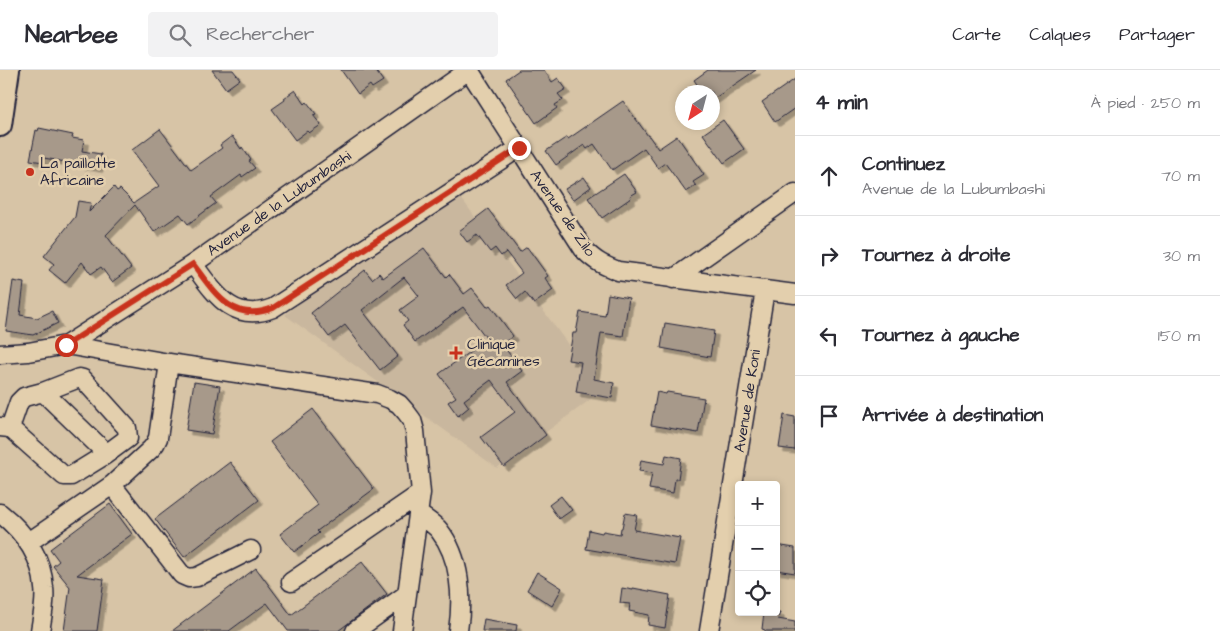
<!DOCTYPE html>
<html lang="fr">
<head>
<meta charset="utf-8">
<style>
	:root { --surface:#fff; --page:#f2f2f3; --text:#2b2b33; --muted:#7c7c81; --line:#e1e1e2 }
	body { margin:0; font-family:"Architects Daughter",sans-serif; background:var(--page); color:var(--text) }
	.controls { position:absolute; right:15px; bottom:15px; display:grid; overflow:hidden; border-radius:5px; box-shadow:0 2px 8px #0003 }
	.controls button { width:45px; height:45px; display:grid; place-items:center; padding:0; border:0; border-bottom:1px solid var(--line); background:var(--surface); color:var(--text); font:25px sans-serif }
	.compass { position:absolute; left:675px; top:15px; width:45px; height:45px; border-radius:50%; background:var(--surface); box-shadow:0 2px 8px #0003; rotate:216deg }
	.stop { position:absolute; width:15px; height:15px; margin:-11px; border:4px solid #c8321e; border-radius:50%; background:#fff }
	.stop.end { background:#c8321e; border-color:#fff; box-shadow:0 1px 5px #0008 }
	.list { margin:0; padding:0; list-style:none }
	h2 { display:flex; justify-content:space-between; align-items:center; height:65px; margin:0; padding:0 20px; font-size:21px }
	h2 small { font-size:16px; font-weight:400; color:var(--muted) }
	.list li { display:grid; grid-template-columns:32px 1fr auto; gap:15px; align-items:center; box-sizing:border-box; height:80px; padding:0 20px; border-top:1px solid var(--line) }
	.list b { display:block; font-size:19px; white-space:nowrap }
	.list p { margin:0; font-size:16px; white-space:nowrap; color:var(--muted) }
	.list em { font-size:16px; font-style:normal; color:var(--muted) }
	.icon { flex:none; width:28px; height:28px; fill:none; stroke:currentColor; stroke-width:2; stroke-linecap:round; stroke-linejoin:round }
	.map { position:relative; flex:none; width:795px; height:561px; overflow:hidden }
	header { display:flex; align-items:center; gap:30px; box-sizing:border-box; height:70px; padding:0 25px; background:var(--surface); border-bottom:1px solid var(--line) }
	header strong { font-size:24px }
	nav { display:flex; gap:28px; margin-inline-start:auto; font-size:18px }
	.search { width:350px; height:45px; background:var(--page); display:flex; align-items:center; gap:12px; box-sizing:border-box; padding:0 18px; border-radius:5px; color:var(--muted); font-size:19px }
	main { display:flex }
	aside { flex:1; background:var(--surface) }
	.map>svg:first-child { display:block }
	.built { fill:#c9b79e }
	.building { fill:#a7998a; stroke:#22223b; filter:url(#shadow) }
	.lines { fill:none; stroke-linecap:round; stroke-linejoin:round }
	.minor-casing { stroke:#22223b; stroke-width:21 }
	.major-casing { stroke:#22223b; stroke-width:26 }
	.minor { stroke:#e3cfad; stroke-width:18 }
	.major { stroke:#e3cfad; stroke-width:22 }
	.route { stroke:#c8321e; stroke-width:6 }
	.poi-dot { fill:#c8321e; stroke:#e3cfad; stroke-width:2 }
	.labels { text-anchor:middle; stroke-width:5; stroke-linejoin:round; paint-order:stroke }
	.poi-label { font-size:15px; fill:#22223b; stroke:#e3cfad; text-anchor:start }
	.street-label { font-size:15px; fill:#22223b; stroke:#e3cfad }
</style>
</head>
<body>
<header>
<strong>Nearbee</strong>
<div class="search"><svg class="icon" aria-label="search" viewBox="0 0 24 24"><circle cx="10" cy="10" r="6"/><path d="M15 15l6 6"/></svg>Rechercher</div>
<nav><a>Carte</a><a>Calques</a><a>Partager</a></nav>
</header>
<main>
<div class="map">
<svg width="795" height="561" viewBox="0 0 795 561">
	<defs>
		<filter id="shadow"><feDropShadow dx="4.5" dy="4.5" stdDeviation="0" flood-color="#0004"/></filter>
	</defs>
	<rect width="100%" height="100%" fill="#d7c4a6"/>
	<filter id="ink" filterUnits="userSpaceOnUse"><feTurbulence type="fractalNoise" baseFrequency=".02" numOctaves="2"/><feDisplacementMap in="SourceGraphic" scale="10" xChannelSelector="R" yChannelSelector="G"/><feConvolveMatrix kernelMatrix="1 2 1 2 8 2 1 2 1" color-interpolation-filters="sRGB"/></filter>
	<g filter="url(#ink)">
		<path class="built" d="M 448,110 L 602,321 L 497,398 L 285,245 Z"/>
		<path class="building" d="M 212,0 L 233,0 L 240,9 L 226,19 Z
			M 341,0 L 375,0 L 383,11 L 372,18 L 370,15 L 358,24 Z
			M 519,0 L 544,0 L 552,12 L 558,8 L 566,19 L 558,24 L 563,30 L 555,35 L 557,38 L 536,53 L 506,9 Z
			M 708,0 L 756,0 L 712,30 L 712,22 L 702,22 L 694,10 Z
			M 795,9 L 795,38 L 775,52 L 762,32 Z
			M 295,20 L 305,34 L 307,32 L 316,44 L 313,45 L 321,55 L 309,63 L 307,61 L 295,70 L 272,39 L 285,30 L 284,28 Z
			M 623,31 L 648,66 L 649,66 L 658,79 L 677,66 L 704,105 L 693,112 L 696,116 L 686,122 L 665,93 L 658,98 L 644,78 L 612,100 L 594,74 L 587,79 L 584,75 L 556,95 L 546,81 L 567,67 L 568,69 Z
			M 723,50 L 744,79 L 724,93 L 703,64 Z
			M 39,58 L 73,65 L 72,68 L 84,70 L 82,81 L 101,84 L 98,98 L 44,88 L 43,92 L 30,90 L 36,60 L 38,61 Z
			M 160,59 L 191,100 L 222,78 L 220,75 L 232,66 L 241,79 L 242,77 L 251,90 L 249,91 L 255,98 L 242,107 L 241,105 L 211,127 L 216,133 L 188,154 L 180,144 L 154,162 L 135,135 L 106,165 L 131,198 L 112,212 L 101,197 L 91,204 L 82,192 L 65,213 L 49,200 L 54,194 L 44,186 L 75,147 L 78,131 L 91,133 L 89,142 L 114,117 L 117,121 L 120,119 L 134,133 L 159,116 L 132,80 Z
			M 624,104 L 637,122 L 630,126 L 631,128 L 602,148 L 588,128 Z
			M 584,107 L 591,117 L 573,130 L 565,119 Z
			M 488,139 L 520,182 L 527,177 L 548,206 L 545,208 L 553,220 L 534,234 L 525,222 L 517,229 L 506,215 L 522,203 L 506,182 L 501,186 L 495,178 L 490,182 L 477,165 L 467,172 L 459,161 Z
			M 424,178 L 446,207 L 449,204 L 464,224 L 472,218 L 487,237 L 490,235 L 513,266 L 502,274 L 522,301 L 507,312 L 546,365 L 504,397 L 481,367 L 515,342 L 491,310 L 464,330 L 469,337 L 458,346 L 448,332 L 456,327 L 439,304 L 487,269 L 463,237 L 415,272 L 403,255 L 408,251 L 400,240 L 419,226 L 404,207 L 362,240 L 398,286 L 380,300 L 345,255 L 329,267 L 311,243 L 365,200 L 372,209 L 379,203 L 383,208 Z
			M 13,211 L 24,213 L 20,245 L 37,248 L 52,241 L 58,253 L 33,265 L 6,261 Z
			M 608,224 L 629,228 L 623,266 L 601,263 L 594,309 L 614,313 L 612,328 L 576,322 L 581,292 L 568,290 L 573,263 L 576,263 L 580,242 L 605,246 Z
			M 665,253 L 714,261 L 710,287 L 661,278 Z
			M 194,312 L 220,316 L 212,364 L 186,360 Z
			M 657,322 L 666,324 L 667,322 L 704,328 L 698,363 L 651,355 Z
			M 313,339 L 374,419 L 317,461 L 319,463 L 294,482 L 280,464 L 318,435 L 270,372 Z
			M 784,345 L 795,347 L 795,380 L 779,378 Z
			M 666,385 L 681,388 L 678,409 L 675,409 L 673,423 L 649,419 L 652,403 L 639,401 L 641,390 L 664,394 Z
			M 230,392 L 259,430 L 184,487 L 155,449 Z
			M 561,426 L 572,440 L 559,449 L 549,435 Z
			M 110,434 L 132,464 L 77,505 L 104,509 L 97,561 L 64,561 L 70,517 L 53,496 L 59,491 L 50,479 Z
			M 625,443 L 637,445 L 634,460 L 680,468 L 675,494 L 586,479 L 589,460 L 602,463 L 603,461 L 620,464 L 621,458 L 622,458 Z
			M 776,475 L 795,478 L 795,503 L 776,500 Z
			M 362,492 L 387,524 L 338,561 L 288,561 L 267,533 L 229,561 L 172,561 L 256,498 L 291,545 Z
			M 537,502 L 562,518 L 552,536 L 527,520 Z
			M 622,518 L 633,520 L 633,518 L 670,525 L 665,558 L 648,555 L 649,545 L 629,541 L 630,534 L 620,533 Z
			M 764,542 L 780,542 L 778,549 L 795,552 L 795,561 L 765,561 L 765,560 L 762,559 Z
			M 484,549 L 517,555 L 516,561 L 482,561 Z"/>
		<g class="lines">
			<defs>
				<path id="minor" d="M 469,0 L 584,180 C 596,192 603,195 618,201 L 795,224
					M 193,194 C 214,222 232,254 273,238 L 519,78
					M 673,209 L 795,123
					M 66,275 L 169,293 L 377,324 L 390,329 L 399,334 L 406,342 L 412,350 L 415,361 L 421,423 L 402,561
					M 0,284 L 28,282 L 66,275 L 193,194 L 469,0
					M 169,293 L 158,368 L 155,374 L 151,379 L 112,415 L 182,505 L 189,508 L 197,507 L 251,480
					M 43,322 L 101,378 L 105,385
					M 0,357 L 10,358 L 64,406 L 71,406 L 105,385 L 128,368 L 127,358 L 83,309 L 79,308 L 43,322 L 24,327 L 19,332 L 10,358
					M 0,443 C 24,462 42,487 44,518 C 46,531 42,548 40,561
					M 418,443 C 425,449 434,454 439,460 C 461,488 463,528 458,561
					M 29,472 L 112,415
					M 291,512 L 421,423
					M 355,561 L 407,524
					M 709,561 L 765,220"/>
				<path id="major" d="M 0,55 L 8,0"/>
			</defs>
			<use href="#minor" class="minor-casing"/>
			<use href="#major" class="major-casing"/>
			<use href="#minor" class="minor"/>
			<use href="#major" class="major"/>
		</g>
	</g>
	<g class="lines" filter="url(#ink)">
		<path class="route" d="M 66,275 L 193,194 C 214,222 232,254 273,238 L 519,78"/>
	</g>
	<g class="poi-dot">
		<circle cx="30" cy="102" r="5"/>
		<path d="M453.5 275.5h5v5h5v5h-5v5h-5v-5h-5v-5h5z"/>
	</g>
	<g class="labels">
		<g class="poi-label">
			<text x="40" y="98">La paillotte<tspan x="40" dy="17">Africaine</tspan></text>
			<text x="467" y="279">Clinique<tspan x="467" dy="17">Gécamines</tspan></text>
		</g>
		<g class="street-label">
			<text transform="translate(279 133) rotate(-35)" y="5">Avenue de la Lubumbashi</text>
			<text transform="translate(563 143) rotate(55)" y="5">Avenue de Zilo</text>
			<text transform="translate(747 331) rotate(-81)" y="5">Avenue de Koni</text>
		</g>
	</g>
</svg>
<div class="controls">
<button>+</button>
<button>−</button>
<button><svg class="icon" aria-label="locate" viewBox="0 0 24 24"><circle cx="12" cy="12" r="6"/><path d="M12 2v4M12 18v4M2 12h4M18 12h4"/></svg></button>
</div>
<svg class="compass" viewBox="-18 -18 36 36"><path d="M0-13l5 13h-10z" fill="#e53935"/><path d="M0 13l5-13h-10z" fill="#7c7c81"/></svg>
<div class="stop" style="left:66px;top:275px"></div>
<div class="stop end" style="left:519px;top:78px"></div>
</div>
<aside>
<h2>4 min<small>À pied · 250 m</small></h2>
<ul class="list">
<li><svg class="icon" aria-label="ahead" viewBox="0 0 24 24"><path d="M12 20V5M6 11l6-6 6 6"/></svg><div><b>Continuez</b><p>Avenue de la Lubumbashi</p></div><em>70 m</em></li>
<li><svg class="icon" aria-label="right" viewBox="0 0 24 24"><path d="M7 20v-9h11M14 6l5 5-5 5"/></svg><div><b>Tournez à droite</b></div><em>30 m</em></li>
<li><svg class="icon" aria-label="left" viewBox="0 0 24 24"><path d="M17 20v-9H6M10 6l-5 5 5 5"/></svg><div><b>Tournez à gauche</b></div><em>150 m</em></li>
<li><svg class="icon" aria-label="arrive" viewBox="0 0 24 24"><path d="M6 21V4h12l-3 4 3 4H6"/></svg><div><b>Arrivée à destination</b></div></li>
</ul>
</aside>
</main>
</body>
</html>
